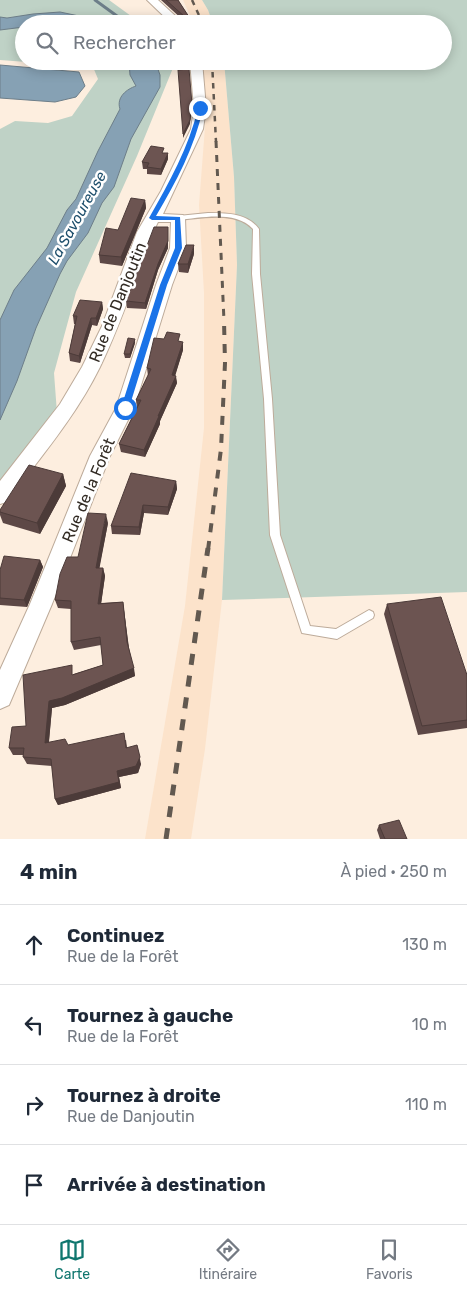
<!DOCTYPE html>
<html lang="fr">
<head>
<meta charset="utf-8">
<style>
	:root { --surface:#fff; --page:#f2f2f3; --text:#1f2937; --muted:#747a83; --line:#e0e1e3; --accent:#0f766e }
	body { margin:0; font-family:Rubik,sans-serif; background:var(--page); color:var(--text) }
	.stop { position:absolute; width:15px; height:15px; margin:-11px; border:4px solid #1a73e8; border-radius:50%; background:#fff }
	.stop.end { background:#1a73e8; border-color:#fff; box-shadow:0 1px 5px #0008 }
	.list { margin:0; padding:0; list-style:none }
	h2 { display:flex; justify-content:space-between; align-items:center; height:65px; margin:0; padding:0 20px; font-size:21px }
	h2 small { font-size:16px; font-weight:400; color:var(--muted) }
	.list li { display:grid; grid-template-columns:32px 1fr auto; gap:15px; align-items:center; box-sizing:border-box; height:80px; padding:0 20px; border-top:1px solid var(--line) }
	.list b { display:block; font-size:19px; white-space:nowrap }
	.list p { margin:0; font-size:16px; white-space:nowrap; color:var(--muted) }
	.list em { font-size:16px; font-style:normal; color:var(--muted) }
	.icon { flex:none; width:28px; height:28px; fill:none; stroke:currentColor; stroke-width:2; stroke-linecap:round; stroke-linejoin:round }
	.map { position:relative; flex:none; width:467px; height:839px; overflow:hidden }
	.search { position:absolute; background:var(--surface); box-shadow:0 2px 12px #0003; left:15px; right:15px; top:15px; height:55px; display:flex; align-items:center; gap:12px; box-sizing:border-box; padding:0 18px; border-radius:28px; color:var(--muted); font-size:19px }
	.sheet { height:385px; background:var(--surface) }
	nav { display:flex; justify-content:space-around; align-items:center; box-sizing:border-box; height:70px; border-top:1px solid var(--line); background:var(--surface); font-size:14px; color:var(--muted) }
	nav a { display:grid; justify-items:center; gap:2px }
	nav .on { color:var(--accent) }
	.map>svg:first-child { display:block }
	.built { fill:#fce3cb }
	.green { fill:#bfd2c6 }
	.water { fill:#86a1b4; stroke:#6d7e89 }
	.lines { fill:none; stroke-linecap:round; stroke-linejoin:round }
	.stream { stroke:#6d7e89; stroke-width:3 }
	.service-casing { stroke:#bdab9a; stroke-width:2 }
	.minor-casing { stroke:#bdab9a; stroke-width:2 }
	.service { fill:#fff; fill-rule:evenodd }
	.minor { fill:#fff; fill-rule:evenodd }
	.rail-far3 { stroke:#625950; stroke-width:2.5; stroke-dasharray:5.5 5.5; stroke-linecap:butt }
	.rail-far2 { stroke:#625950; stroke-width:3; stroke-dasharray:7 7; stroke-linecap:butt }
	.rail-far1 { stroke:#625950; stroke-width:4; stroke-dasharray:9 9; stroke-linecap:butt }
	.rail { stroke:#625950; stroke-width:5; stroke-dasharray:11 11; stroke-linecap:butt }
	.wall { fill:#5d4846 }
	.shaded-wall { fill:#4c3b39 }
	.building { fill:#6c5451; stroke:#4c3b39 }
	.route { fill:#1a73e8 }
	.labels { text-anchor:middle; stroke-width:5; stroke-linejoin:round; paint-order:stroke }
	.far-water-label { font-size:15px; font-style:italic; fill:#1e4f6c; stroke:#fff }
	.street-label { font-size:16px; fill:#332c25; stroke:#fff }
</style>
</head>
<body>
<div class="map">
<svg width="467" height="839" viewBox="0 0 467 839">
	<rect width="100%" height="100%" fill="#fdeedf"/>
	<path class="built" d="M 183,0 L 202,0 L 208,10 L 213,24 L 194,24 Z
		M 203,61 L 224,61 L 234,177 L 237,265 L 222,600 L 205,749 L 191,839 L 145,839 L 185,606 L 204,428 L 204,293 L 199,205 L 206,114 Z"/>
	<path class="green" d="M 0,0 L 109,0 L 142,24 L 24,24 L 24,61 L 190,61 L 191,63 L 175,63 L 137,156 L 76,292 L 54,373 L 57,413 L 0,481 L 0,129 L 15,121 L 48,123 L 72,116 L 98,79 L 93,67 L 0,60 Z
		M 202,0 L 467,0 L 467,592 L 222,600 L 237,265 L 234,177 L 224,61 L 443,61 L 443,24 L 213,24 L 208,10 Z"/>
	<path class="water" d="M 60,12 L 79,16 L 100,24 L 24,24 L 24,27 L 0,30 L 0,17 L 7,18 L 33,14 Z
		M 129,61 L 155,61 L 160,75 L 160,87 L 131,139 L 114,187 L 102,203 L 88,233 L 67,261 L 60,274 L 36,328 L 17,381 L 0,420 L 0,320 L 14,290 L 47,248 L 67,210 L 76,199 L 98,151 L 120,109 C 116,97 127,89 136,86 L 130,75 Z
		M 0,65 L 79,72 L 85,86 L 76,97 L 55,102 L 0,98 Z"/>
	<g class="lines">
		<path class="stream" d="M 95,0 L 128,24"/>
		<defs>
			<path id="service" d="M 208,213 C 227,213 247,213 259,229 L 260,274 L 272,399 L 280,535 L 310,626 L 336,629 L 369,610 L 373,612 L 374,615 L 373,618 L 337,639 L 302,633 L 270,535 L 264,399 L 252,274 L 253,229 C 235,210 201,218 178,220 L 175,218 L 178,216 Z"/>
			<path id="minor" d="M 147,0 L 158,0 L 184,24 L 172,24 Z
				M 190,61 L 202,61 L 206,108 L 203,129 L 163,214 L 183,215 L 185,218 L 186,248 L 172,285 L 134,408 L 110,456 L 52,604 L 9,705 L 0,709 L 0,670 L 30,604 L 90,456 L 116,408 L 156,285 L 170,248 L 171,222 L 158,222 L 153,232 C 136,277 121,324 100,367 C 76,416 40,458 7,502 L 0,504 L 0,481 L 60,404 L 82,367 L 102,326 L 137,232 L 161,191 L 191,129 L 194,108 Z"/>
		</defs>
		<use href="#service" class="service-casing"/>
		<use href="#minor" class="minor-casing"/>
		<use href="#service" class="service"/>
		<use href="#minor" class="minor"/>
		<path class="rail-far3" d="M 192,0 L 203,24
			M 212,61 L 216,142"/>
		<path class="rail-far2" d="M 216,141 L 224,321"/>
		<path class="rail-far1" d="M 208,550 L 221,449 L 225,363 L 224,320"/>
		<path class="rail" d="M 166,839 L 208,548"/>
	</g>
	<path class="wall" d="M 161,0 L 178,0 L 193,24 L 181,24 L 181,20 L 183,20 Z
		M 165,153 L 168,159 L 161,175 L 147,174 L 147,169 L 143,169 L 142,162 Z
		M 145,200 L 146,208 L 122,266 L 100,263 L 99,255 L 118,230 Z
		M 168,227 L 168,248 L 158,270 L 146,309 L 127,308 L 126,301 Z
		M 194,254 L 188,273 L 179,272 L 178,264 Z
		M 102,302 L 103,309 L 97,326 L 92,325 L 80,363 L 70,361 L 69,353 L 75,324 L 74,324 L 73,316 Z
		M 180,341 L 183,350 L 175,375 L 177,383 L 160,421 L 160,424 L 145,457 L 121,452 L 119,444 L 137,407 L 136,400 L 148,376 L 147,368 Z
		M 135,343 L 130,358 L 125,358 L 124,354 Z
		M 63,474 L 66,486 L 40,534 L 3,523 L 0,515 L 0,510 Z
		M 176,481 L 177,489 L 168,515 L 144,513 L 140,535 L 112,534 L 111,526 Z
		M 108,523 L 99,568 L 103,568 L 105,576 L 101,603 L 123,602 L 124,610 L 129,648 L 135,676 L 65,705 L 52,708 L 49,742 L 68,745 L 126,740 L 127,747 L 141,764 L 138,773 L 119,777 L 121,788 L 58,805 L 55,799 L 52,766 L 27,764 L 23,757 L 23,755 L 13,755 L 9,748 L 26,726 L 74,674 L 103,665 L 101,645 L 74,650 L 71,642 L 71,609 L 58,608 L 55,600 L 78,557 Z
		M 40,560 L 43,567 L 27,607 L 0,605 L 0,570 Z
		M 387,604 L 467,675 L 467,728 L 418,735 L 384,614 Z
		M 379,825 L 407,839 L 380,839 L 377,830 Z"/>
	<path class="shaded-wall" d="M 192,104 L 190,124 L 183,138 L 183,134 Z
		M 168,153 L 168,159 L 161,175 L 161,169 Z
		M 145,200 L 146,208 L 122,266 L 121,257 Z
		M 168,227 L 168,248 L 158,270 L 146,309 L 145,303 Z
		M 194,245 L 194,254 L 188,273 L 188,264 Z
		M 102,302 L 103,309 L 97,326 L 96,318 Z
		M 91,318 L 92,325 L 80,363 L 79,356 Z
		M 135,339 L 135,343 L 130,358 L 130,354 Z
		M 183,342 L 183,350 L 173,383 L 172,375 Z
		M 176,376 L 177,383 L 160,421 L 160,424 L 145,457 L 144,450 L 158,416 Z
		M 63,474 L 66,486 L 40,534 L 37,523 Z
		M 176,481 L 177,489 L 168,515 L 168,507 Z
		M 143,505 L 144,513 L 140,535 L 139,527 Z
		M 106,514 L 108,523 L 98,576 L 96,568 Z
		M 40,560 L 43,567 L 27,607 L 24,600 Z
		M 103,568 L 105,576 L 100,612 L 98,604 Z
		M 123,602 L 129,650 L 127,642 Z
		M 134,668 L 135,676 L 65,705 L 52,708 L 48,750 L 45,743 L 49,701 Z
		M 137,745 L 141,764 L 138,773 L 119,777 L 121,788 L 58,805 L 55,799 L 117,771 Z"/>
	<path class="building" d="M 166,0 L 178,0 L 193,23 L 192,24 L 184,24 L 181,20 L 185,20 L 185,17 Z
		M 189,69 L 192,104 L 190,120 L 183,134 L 178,70 Z
		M 151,146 L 164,148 L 162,153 L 168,153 L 161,169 L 147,167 L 149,163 L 142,162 Z
		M 131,198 L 145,200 L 121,257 L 99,255 L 106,228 L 118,230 Z
		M 154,227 L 168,227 L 168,241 L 158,264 L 145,303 L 126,301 Z
		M 186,245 L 194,245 L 188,264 L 178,264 Z
		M 80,300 L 102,302 L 96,318 L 91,318 L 79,356 L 69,353 L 77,316 L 73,316 Z
		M 167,332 L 180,334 L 178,341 L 183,342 L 172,375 L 176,376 L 158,416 L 159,416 L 144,450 L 119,444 L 141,400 L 136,400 L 151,369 L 147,368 L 154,338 L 164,339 Z
		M 128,338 L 135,339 L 130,354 L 124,354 Z
		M 29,465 L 63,474 L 37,523 L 0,512 L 0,510 Z
		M 131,473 L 176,481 L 168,507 L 143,505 L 139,527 L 111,526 Z
		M 88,513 L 106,514 L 96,568 L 103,568 L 98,604 L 123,602 L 127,642 L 134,668 L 62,698 L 49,701 L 45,743 L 65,739 L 68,745 L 124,733 L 126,748 L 137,745 L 140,757 L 136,766 L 117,771 L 119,782 L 55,799 L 51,759 L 23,757 L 24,748 L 9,748 L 12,727 L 26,726 L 23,675 L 72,665 L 72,675 L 103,665 L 100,637 L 71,642 L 71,601 L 55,600 L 60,574 L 67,557 L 78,557 Z
		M 4,556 L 40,560 L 24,600 L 0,598 L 0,570 Z
		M 441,597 L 467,675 L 467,720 L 422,726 L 387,604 Z
		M 399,820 L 407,839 L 385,839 L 379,825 Z"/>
	<path class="route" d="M 200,106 L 203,108 C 195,147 176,182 156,216 L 180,217 L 182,248 L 167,285 L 129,408 L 125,410 L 121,408 L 160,285 L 175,248 L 175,220 L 152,220 L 149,218 C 169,183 189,147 198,108 Z"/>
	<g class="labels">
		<g class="far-water-label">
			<text transform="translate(77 218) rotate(-61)" y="5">La Savoureuse</text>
		</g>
		<g class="street-label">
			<text transform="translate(117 302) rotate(-68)" y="6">Rue de Danjoutin</text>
			<text transform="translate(88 490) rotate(-67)" y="6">Rue de la Forêt</text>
		</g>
	</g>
</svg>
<div class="stop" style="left:125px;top:408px"></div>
<div class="stop end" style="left:200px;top:108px"></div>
<div class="search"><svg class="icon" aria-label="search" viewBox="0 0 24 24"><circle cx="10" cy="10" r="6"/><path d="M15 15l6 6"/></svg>Rechercher</div>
</div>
<section class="sheet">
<h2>4 min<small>À pied · 250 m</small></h2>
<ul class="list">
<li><svg class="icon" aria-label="ahead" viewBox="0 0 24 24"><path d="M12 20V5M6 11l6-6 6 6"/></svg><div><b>Continuez</b><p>Rue de la Forêt</p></div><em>130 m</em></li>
<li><svg class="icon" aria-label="left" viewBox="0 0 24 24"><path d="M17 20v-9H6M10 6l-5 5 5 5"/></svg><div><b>Tournez à gauche</b><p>Rue de la Forêt</p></div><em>10 m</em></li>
<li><svg class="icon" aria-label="right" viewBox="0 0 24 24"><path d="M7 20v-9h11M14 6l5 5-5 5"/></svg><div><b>Tournez à droite</b><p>Rue de Danjoutin</p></div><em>110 m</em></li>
<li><svg class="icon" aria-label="arrive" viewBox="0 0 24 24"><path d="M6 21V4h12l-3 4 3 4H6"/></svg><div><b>Arrivée à destination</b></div></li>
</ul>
</section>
<nav>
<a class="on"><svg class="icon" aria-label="map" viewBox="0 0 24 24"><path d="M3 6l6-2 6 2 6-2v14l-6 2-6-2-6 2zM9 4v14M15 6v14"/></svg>Carte</a>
<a><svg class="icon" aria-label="directions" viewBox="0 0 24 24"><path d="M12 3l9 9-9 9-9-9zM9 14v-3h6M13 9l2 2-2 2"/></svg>Itinéraire</a>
<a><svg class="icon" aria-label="saved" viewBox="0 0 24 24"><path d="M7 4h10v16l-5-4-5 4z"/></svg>Favoris</a>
</nav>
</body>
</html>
